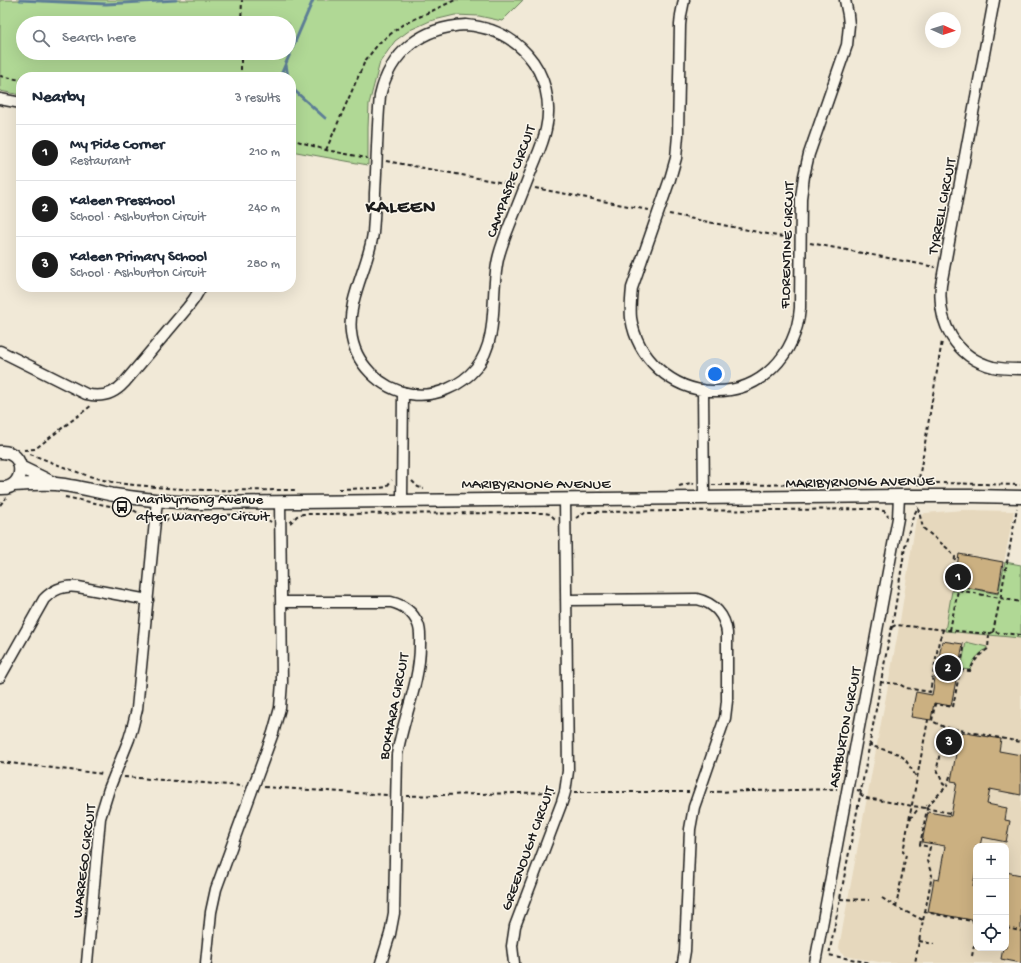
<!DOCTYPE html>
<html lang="en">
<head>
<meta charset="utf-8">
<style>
	:root { --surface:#fff; --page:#f2f2f3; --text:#1f2937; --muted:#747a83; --line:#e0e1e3; --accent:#1c1c1c }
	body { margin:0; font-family:"Gochi Hand",sans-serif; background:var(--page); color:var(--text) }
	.controls { position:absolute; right:12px; bottom:12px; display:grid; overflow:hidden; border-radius:8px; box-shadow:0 4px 16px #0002 }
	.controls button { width:36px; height:36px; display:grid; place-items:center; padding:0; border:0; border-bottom:1px solid var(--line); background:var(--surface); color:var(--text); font:20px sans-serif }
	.compass { position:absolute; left:925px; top:12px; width:36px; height:36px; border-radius:50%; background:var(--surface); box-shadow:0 4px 16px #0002; rotate:93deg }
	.you { position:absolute; left:715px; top:374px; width:14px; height:14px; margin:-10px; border:3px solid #fff; border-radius:50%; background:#1a73e8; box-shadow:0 0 0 6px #1a73e833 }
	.badge { display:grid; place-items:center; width:26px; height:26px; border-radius:50%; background:var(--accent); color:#fff; font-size:13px; font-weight:700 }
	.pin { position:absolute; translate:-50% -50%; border:2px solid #fff; box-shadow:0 1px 4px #0006 }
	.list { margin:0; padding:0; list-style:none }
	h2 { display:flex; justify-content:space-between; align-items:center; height:52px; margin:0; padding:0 16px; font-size:17px }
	h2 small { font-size:13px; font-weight:400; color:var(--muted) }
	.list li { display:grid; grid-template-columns:26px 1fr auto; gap:12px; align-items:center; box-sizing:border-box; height:56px; padding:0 16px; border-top:1px solid var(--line) }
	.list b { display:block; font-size:15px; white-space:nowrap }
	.list p { margin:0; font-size:13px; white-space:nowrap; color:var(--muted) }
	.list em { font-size:13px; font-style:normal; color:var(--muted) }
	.icon { flex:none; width:22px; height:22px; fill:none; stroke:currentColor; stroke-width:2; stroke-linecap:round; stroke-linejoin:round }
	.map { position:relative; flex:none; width:1021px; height:963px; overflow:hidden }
	.search { position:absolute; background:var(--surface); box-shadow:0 4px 16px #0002; left:16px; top:16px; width:280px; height:44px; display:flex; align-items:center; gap:10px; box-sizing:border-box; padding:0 14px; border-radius:22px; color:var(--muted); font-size:15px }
	.panel { position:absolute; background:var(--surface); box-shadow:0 4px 16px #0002; left:16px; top:72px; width:280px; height:220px; border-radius:16px }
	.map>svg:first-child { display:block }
	.built { fill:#e6d8bd; fill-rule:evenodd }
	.green { fill:#b0d895; stroke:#667a58; fill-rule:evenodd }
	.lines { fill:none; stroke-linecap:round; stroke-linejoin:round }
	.stream { stroke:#5d7e96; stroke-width:3 }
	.building { fill:#cbb081; stroke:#1c1c1c }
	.minor-casing { stroke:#1c1c1c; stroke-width:13 }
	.tertiary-casing { stroke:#1c1c1c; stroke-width:15 }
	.path { stroke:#1c1c1c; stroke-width:2; stroke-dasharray:4 3; stroke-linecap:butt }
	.minor { stroke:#fbf7ec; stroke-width:10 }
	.tertiary { stroke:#fbf7ec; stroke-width:12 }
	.labels { text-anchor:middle; stroke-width:3; stroke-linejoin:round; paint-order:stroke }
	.street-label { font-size:15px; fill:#1c1c1c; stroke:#fbf7ec }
	.poi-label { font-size:15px; fill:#1c1c1c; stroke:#fbf7ec; text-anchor:start }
	.district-label { font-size:19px; font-weight:bold; letter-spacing:1px; fill:#1c1c1c; stroke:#fbf7ec }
</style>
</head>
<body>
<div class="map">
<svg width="1021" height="963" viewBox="0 0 1021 963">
	<rect width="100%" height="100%" fill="#f1e9d7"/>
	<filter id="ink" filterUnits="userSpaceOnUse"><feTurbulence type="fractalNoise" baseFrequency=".025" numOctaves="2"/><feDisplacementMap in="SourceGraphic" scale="8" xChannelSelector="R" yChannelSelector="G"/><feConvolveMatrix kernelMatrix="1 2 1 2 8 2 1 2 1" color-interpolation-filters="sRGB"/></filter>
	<g filter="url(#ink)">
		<path class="built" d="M 963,510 L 1014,511 L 998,594 L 945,631 L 1021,638 L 1021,963 L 884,963 L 845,956 L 842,954 L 840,952 L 839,947 L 899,627 L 916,520 L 925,513 ZM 976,846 L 1006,846 L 1006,948 L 976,948 Z"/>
		<path class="green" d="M 0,0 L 523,0 L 502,21 L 479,16 L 455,15 L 430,21 L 410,30 L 395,41 L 380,62 L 369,104 L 368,128 L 368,165 L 291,151 L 291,77 L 21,77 L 21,95 L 0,91 ZM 23,23 L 289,23 L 289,53 L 23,53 Z
			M 1005,562 L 1021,565 L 1021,638 L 945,631 L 953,585 L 998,594 Z
			M 966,642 L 987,647 L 987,648 C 978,655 973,659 970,670 L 961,669 Z"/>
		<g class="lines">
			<path class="stream" d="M 20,0 L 106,4 L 176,0
				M 286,65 L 288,77
				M 280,77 L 313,0
				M 291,85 L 295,91 L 325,118"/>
		</g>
		<path class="building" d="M 959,554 L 1003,562 L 998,593 L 954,585 Z
			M 942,641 L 963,644 L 951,706 L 934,703 L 931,720 L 911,717 L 916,692 L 932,695 Z
			M 960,732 L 990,737 L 1001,739 L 999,751 L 1021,755 L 1021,795 L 990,789 L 987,804 L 1007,808 L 1005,820 L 1010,821 L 1006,842 L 982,837 L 980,846 L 976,846 L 976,869 L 973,886 L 976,886 L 976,897 L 972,920 L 928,912 L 934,879 L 939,880 L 945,846 L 922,842 L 928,812 L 951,816 L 957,782 L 951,781 Z
			M 1006,872 L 1021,875 L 1021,963 L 1001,959 L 1003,948 L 1006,948 Z"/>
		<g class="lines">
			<defs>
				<path id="minor" d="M 684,0 L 681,15 L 680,25 L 678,135 L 676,158 L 670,179 L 632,288 C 631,298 630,308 631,318 C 637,358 672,390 712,391 C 761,393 796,355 800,308 L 801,198 L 804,176 L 809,154 L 847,45 L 849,25 L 848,15 L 845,0
					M 994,0 L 941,285 C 937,322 955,357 993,367 C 1002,369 1012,369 1021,369
					M 466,25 C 490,27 511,36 527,54 C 545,74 552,103 546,129 C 543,144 536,158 531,171 C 524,189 517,207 510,224 C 506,234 502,244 499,255 C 489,291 501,337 476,368 C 461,386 435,398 411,394 C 380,389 354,363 351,332 C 347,300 369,265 373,233 C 374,220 375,206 375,193 C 377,160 377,128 380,96 C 390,52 422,27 466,25 Z
					M 0,99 L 21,103
					M 0,351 L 86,394 C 101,398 114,394 124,383 L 188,307 L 194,299 L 201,287
					M 703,390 L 704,498
					M 402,500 L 403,392
					M 566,600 L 697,599 C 714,603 725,615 727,633 L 727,701 L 725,718 L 694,807 L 690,829 L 685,951 L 683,963
					M 281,602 L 391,602 C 403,605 413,612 418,624 C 421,631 420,638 420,645 C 420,683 403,718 397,755 L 394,913 L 390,934 L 381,963
					M 0,677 L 44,599 C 54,589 64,585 78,587 L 148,600
					M 87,963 L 100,818 L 109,789 L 129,739 L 132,729 L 137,709 L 157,500
					M 206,963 L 211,912 L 216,889 L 273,733 L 280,708 L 282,682 L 280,502
					M 514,963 L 512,946 L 515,926 L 562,802 L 565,792 L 568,771 L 565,499
					M 815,963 L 898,518 L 899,496"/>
				<path id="tertiary" d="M 0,452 C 27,450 27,490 0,488
					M 20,467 L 53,483
					M 13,485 C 27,484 42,483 56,484 C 76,486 95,491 114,495 C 141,499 169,502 196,503 L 899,496 L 972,496 L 1021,497"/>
			</defs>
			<use href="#minor" class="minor-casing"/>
			<use href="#tertiary" class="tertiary-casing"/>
			<path class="path" d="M 241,23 L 242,0
				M 0,76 L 21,80
				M 241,77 L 241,53
				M 291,139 L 326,150 L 367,158
				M 326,150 L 365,61 L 379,43 L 402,25 L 455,0
				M 386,161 L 515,185
				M 535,188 L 649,210
				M 669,214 L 792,239
				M 810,243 L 935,267
				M 24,450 L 35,449 L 92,405
				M 30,454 C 52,462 74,472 96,478 C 113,483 130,485 147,486 C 197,492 247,490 297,490
				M 412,481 L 418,487 L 424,489
				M 712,485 L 878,484 L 900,482 L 1020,485
				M 918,485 L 942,341
				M 679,486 L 691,483 L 694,484
				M 339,489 L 379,488 L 386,487 L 392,480
				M 65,497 L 135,511 L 140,514 L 146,520
				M 0,505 L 6,498
				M 918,508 L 923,528 L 947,548 L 955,557 L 951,590 L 958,590
				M 221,515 C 237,515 257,511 271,522
				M 576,518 L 585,512 L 872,509 L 884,511 L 887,514 L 888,517
				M 165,521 L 174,515 L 189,515
				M 290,523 L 297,516 L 303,514 L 544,513 L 550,514 L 555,519
				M 892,627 L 896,625 L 989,634 L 993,632 L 1021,635
				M 950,630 L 958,590 L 1021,602
				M 993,632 L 1001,595 L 1017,508
				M 964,648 L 953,707 L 935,704 L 932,721 L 944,727 L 1021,742
				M 960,670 L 970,671 C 975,659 978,656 988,649 L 989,634
				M 880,682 L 899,684 L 906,688 L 930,692 L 939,641 L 943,630
				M 944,728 L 937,769 L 943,784 L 947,786
				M 869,743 L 872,746 L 875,747 L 899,754 L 905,759 L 917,778
				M 0,762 L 104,774
				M 124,777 L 243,786
				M 264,787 L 387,795
				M 857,790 L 861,791 L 890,633 L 892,627 L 906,541 L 913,517 L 918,507
				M 861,791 L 829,955 L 871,963
				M 574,792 L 689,792
				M 710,792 L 837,789
				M 860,794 L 866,798 L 925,808
				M 406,796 L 555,792
				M 950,813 L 925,808 L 947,786 L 951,773
				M 910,819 L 919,808
				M 882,898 L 896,907 L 923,920 L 915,963
				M 840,899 L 869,900
				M 896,907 L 906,854 L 903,852 L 928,720
				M 925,912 L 932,875 L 927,861 L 930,847 L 920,845 L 927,809
				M 923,920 L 925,912 L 976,922
				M 1006,928 L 1021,931
				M 919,941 L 934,944
				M 972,956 L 976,935"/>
			<use href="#minor" class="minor"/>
			<use href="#tertiary" class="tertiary"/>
		</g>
	</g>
	<defs>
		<symbol id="bus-ring" viewBox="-11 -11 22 22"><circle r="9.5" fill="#fbf7ec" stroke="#1c1c1c" stroke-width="1.5"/><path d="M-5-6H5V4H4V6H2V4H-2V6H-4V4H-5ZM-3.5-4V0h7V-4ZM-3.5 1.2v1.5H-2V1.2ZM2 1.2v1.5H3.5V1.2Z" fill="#1c1c1c"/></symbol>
	</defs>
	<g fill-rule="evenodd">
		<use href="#bus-ring" x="111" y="496" width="22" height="22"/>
	</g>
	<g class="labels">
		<g class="street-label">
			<text transform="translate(510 181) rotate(-70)" y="5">CAMPASPE CIRCUIT</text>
			<text transform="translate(941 206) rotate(-79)" y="5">TYRRELL CIRCUIT</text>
			<text transform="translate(786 245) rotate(-88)" y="5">FLORENTINE CIRCUIT</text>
			<text transform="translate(860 481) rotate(-1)" y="5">MARIBYRNONG AVENUE</text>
			<text x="536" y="488">MARIBYRNONG AVENUE</text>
			<text transform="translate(393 706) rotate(-79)" y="5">BOKHARA CIRCUIT</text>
			<text transform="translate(844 727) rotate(-79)" y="5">ASHBURTON CIRCUIT</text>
			<text transform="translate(527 848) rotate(-70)" y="5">GREENOUGH CIRCUIT</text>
			<text transform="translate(83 861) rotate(-83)" y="5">WARREGO CIRCUIT</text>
		</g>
		<g class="poi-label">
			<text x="136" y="503">Maribyrnong Avenue<tspan x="136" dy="17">after Warrego Circuit</tspan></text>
		</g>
		<g class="district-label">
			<text x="401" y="212">KALEEN</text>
		</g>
	</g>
</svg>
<div class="controls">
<button>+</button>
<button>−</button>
<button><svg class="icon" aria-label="locate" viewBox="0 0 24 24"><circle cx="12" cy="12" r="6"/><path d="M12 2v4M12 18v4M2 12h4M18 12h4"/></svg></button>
</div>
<svg class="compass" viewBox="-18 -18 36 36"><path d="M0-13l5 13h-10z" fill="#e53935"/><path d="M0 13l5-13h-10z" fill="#747a83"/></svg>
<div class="you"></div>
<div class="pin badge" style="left:958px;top:577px">1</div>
<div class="pin badge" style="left:948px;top:668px">2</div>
<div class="pin badge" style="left:949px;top:742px">3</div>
<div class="search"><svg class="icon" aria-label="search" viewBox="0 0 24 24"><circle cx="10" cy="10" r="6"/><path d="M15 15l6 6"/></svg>Search here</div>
<section class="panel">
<h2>Nearby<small>3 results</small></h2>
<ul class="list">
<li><span class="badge">1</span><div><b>My Pide Corner</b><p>Restaurant</p></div><em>210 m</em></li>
<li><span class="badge">2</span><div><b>Kaleen Preschool</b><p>School · Ashburton Circuit</p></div><em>240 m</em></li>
<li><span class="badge">3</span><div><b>Kaleen Primary School</b><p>School · Ashburton Circuit</p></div><em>280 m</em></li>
</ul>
</section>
</div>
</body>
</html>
